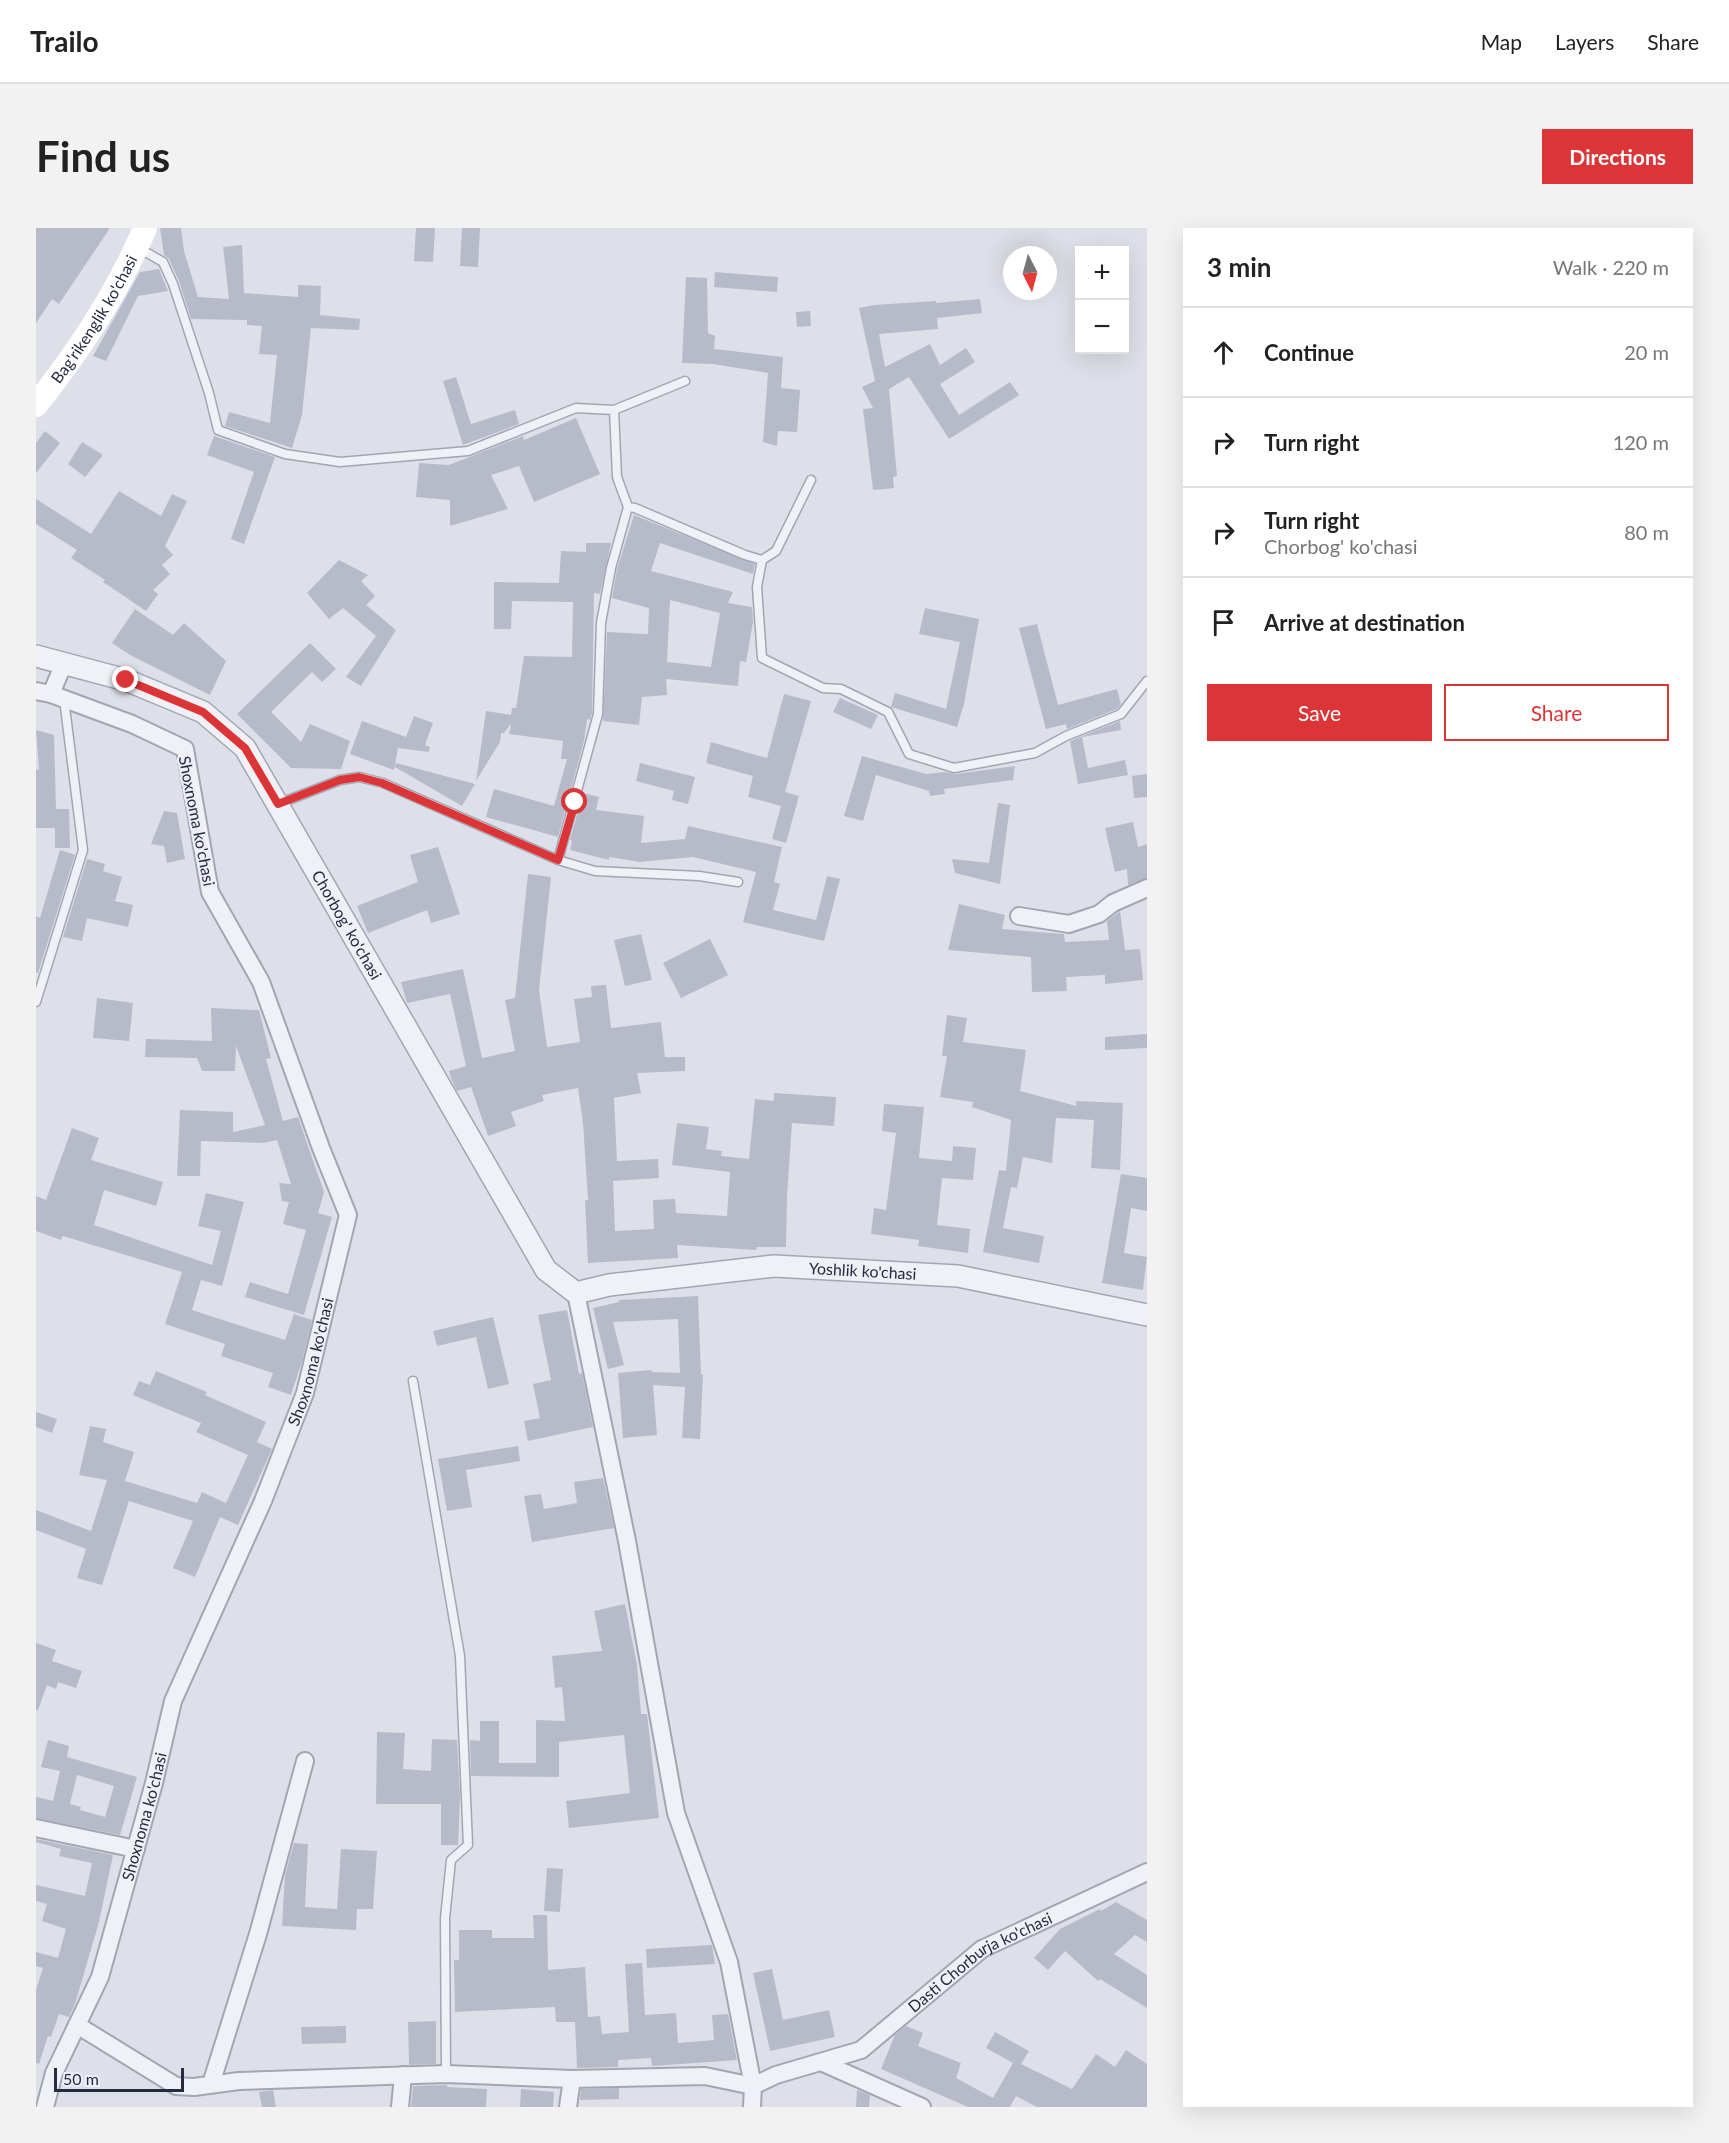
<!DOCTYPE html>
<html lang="en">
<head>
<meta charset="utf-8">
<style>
	:root { --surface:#fff; --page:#f2f2f2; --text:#222; --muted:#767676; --line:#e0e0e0; --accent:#db3538 }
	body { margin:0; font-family:Lato,sans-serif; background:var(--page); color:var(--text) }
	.controls { position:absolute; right:18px; top:18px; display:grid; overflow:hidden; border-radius:0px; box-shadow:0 6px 24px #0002 }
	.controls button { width:54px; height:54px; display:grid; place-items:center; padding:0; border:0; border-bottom:2px solid var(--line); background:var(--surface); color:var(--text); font:30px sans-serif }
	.compass { position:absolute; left:967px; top:18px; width:54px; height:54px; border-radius:50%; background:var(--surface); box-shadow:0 6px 24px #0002; rotate:174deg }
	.scale { position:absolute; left:18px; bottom:15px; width:130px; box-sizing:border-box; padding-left:6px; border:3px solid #252b41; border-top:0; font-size:16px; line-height:21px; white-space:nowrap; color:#252b41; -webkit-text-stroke:4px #edeff6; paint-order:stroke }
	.stop { position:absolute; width:18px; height:18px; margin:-14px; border:4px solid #db3538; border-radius:50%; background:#fff }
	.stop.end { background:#db3538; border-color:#fff; box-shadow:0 2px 6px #0008 }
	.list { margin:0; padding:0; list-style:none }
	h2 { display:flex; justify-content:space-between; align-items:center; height:78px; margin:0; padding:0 24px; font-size:26px }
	h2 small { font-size:20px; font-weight:400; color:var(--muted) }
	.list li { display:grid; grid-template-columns:39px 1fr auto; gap:18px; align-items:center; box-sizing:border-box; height:90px; padding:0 24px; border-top:2px solid var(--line) }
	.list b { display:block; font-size:22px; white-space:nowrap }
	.list p { margin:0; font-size:20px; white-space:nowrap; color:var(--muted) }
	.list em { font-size:20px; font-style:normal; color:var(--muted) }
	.actions { display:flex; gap:12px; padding:18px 24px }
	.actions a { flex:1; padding:14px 0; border:2px solid var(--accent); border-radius:0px; text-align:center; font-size:21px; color:var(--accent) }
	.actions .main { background:var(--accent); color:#fff }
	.icon { flex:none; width:33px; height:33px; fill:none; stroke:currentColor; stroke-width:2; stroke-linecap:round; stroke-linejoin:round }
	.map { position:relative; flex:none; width:1111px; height:1879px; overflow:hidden; border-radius:0px }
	header { display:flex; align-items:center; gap:36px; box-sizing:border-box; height:84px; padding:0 30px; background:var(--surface); border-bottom:2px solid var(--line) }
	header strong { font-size:28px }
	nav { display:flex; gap:33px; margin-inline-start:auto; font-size:21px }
	.intro { display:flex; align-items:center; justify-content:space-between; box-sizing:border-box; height:144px; padding:0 36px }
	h1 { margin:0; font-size:42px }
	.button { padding:15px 27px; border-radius:0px; background:var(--accent); color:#fff; font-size:21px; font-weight:700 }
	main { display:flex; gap:36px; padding:0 36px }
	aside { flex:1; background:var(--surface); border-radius:0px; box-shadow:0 6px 24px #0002 }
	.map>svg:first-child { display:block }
	.building { fill:#b7bbc9; fill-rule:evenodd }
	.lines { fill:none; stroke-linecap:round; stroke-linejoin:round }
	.service-casing { stroke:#a2a6b3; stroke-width:11 }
	.minor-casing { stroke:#a2a6b3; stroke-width:20 }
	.tertiary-casing { stroke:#a2a6b3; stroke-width:24 }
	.service { stroke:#f0f1f6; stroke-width:8 }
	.minor { stroke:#f0f1f6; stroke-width:16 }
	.tertiary { stroke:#f0f1f6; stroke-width:21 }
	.secondary { stroke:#fff; stroke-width:24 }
	.route { stroke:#db3538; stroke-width:8 }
	.labels { text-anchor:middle; stroke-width:4.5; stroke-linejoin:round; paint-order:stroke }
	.street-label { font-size:16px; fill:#252b41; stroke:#edeff6 }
</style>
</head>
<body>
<header>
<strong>Trailo</strong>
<nav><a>Map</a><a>Layers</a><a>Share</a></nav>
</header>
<div class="intro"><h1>Find us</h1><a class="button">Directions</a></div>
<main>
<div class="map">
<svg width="1111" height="1879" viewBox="0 0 1111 1879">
	<rect width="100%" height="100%" fill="#dde0e8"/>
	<path class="building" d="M 0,0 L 74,0 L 23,76 L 16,71 L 0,95 Z
		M 124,0 L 145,0 L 148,23 L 162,69 L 193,71 L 187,19 L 206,17 L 208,65 L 262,69 L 262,57 L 285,58 L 284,87 L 324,91 L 323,102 L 275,100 L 266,187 L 256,220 L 189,198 L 193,184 L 234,195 L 241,127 L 223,126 L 226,98 L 211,97 L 211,92 L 155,91 L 143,53 L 133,31 L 128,27 Z
		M 380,0 L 399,0 L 397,34 L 378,33 Z
		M 426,0 L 444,0 L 442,39 L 424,38 Z
		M 123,41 L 132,63 L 102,68 L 70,133 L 57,128 L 104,44 Z
		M 679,44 L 742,49 L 741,64 L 678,59 Z
		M 650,49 L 671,50 L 672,105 L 679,108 L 678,121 L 747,129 L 745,160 L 764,162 L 761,204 L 742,203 L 741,218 L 727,214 L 732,145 L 677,136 L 646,135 Z
		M 944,71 L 946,85 L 901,90 L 902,101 L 843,106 L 849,139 L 894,116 L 904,137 L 930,120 L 939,134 L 904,156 L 923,187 L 974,154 L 983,167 L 913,211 L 873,149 L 853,161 L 861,248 L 857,249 L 858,260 L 837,262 L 827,181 L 837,180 L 826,159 L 839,153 L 823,80 L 838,77 L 900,73 L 900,75 Z
		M 774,83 L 775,98 L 761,99 L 760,84 Z
		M 420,149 L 435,196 L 479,182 L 483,196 L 427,217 L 407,153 Z
		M 540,190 L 564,246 L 498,274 L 483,238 L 455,247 L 472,281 L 414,298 L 414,272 L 380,269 L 383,235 L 413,237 L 487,208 L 488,212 Z
		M 9,203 L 24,215 L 0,245 L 0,215 Z
		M 178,208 L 239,229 L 208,316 L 195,311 L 218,244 L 171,227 Z
		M 46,214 L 67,227 L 49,249 L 32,236 Z
		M 83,263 L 125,288 L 136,266 L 151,273 L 129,318 L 137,327 L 126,337 L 134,346 L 117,362 L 122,366 L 110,383 L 67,354 L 69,352 L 35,330 L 41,322 L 0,296 L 0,271 L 55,306 Z
		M 598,287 L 719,336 L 717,346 L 624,315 L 615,343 L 697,364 L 692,375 L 716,379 L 717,394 L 710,434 L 704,433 L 702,458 L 630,451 L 631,467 L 606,469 L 603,497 L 567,493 L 571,404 L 612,406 L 613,380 L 576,370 L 581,341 ZM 634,372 L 684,385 L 675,439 L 631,434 Z
		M 550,315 L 575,315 L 564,366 L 558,365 L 556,485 L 554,492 L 551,491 L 548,513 L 522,609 L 450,589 L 458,561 L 518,578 L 531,531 L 525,531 L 527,513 L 473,506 L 475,497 L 474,497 L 468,505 L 465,505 L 464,514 L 440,553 L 450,483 L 475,487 L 476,480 L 480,480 L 488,428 L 536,429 L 537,374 L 476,373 L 475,401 L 458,401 L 458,354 L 523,355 L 525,323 L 550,324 Z
		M 303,332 L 332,347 L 325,353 L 339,368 L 330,377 L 360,402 L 325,458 L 310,449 L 340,408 L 307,380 L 293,391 L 271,365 Z
		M 889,380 L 943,391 L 928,476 L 921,499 L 855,479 L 859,465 L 910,481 L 924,414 L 883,406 Z
		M 99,381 L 137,407 L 148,395 L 190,433 L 174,467 L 94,427 L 76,415 Z
		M 1001,396 L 1022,477 L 1081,461 L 1085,476 L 1081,481 L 1031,501 L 1030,496 L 1010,501 L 983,400 Z
		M 274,415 L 300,441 L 286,454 L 276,444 L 235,484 L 265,514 L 274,496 L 314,513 L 305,541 L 255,540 L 201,486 Z
		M 748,466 L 775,473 L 749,564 L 763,568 L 750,615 L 736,611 L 745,578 L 712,569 L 717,548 L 670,535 L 675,514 L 731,530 Z
		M 804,470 L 842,487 L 835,501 L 797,484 Z
		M 378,488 L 397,495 L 389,517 L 394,519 L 393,524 L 362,520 L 358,542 L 314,526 L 326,493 L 370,509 Z
		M 1084,493 L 1085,502 L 1046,509 L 1052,540 L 1089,532 L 1092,547 L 1042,556 L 1034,513 Z
		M 0,502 L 18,507 L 20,581 L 33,581 L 34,620 L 19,620 L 19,600 L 0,600 L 0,541 L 3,542 Z
		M 826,528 L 890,546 L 910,544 L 919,546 L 979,538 L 977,552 L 908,561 L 909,566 L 894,568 L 893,563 L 840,547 L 827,593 L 808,588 Z
		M 360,535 L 439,556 L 426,578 L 359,539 Z
		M 604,535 L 659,549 L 652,576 L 636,572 L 638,563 L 600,553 Z
		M 1111,546 L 1111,569 L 1098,570 L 1096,548 Z
		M 547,565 L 563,569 L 560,582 L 608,588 L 605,615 L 649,611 L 652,598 L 746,619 L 738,654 L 744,656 L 737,682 L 780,692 L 791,648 L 804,651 L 788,713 L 707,694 L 720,644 L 657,629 L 604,634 L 573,629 L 573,632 L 534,622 L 536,613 L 534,612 Z
		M 962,575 L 974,577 L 964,656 L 919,645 L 916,631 L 953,635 Z
		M 128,583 L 141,585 L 149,631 L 131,635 L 128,618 L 115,616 Z
		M 1097,594 L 1102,619 L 1111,616 L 1111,650 L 1092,657 L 1091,641 L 1079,644 L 1069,600 Z
		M 402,619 L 424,686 L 395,695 L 391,682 L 332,705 L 321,678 L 382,654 L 374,627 Z
		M 24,622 L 39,627 L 2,745 L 0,745 L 0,688 L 4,690 Z
		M 51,631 L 69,636 L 67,643 L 86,649 L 79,673 L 97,677 L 92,699 L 51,690 L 46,713 L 27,709 Z
		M 492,646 L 515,649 L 503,762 L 511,819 L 544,814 L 538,771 L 556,769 L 555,758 L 570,757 L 575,800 L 625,794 L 629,829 L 649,829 L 649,843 L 601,845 L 605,865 L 578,870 L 581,933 L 622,931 L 623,950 L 577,953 L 579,1003 L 618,1001 L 617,972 L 639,971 L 640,985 L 691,988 L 694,944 L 636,937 L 641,895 L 673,899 L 670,921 L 686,923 L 685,928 L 713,931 L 719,871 L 738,873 L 738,865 L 800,869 L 798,898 L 756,895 L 751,968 L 750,1019 L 721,1019 L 720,1022 L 641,1017 L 642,1030 L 552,1035 L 549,972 L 552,972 L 547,895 L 542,860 L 506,867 L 508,873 L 475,884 L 480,898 L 452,908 L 435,859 L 421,863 L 416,853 L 413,843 L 430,838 L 414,766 L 371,775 L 365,754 L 427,741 L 446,830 L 479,823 L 469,772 L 479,770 Z
		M 923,676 L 969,687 L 966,701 L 1028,706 L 1029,714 L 1073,712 L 1071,693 L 1084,683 L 1089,722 L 1104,721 L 1107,752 L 1069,756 L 1069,747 L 1030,749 L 1031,763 L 996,764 L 995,729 L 912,722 Z
		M 605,706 L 616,752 L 589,758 L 578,712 Z
		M 674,711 L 692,747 L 645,770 L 627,735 Z
		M 61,770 L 97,775 L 93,813 L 57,810 Z
		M 175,780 L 223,782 L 235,830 L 230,831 L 247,893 L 262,889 L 288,964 L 282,985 L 296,989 L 268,1087 L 209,1069 L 214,1054 L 252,1066 L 270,1002 L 247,996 L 253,974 L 246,973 L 243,955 L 255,956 L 241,912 L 227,915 L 165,913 L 164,948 L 141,948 L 144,882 L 197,884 L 197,904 L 229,897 L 200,818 L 199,843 L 166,843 L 161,830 L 109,829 L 110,811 L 176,813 Z
		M 911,787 L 931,790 L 927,814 L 990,822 L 984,863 L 1040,878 L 1040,873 L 1087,875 L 1084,942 L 1055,940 L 1058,892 L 1020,890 L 1016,935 L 987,929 L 981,960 L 975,959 L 967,1000 L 1008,1008 L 1003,1035 L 947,1024 L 963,942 L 970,943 L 975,892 L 936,879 L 937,874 L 904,869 L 911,828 L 906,828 Z
		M 1111,806 L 1111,820 L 1069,822 L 1069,809 Z
		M 848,876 L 888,879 L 883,930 L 916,933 L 917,918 L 940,920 L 937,952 L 906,950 L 901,997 L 934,1001 L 932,1025 L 882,1018 L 883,1012 L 835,1006 L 838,980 L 850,982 L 860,905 L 846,903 Z
		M 36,900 L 63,910 L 55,932 L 127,954 L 120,978 L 68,962 L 58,997 L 176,1037 L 185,1003 L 162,998 L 170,965 L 208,974 L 186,1058 L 165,1052 L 156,1082 L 249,1112 L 258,1086 L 276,1092 L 267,1130 L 255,1167 L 232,1159 L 237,1145 L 185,1128 L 189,1116 L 129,1096 L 146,1044 L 27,1008 L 25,1012 L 0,1003 L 0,968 L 10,972 Z
		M 1085,946 L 1111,950 L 1111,983 L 1095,980 L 1088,1025 L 1111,1029 L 1107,1062 L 1066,1055 Z
		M 662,1068 L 665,1146 L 667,1147 L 664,1211 L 646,1210 L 649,1159 L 617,1157 L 621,1207 L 587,1210 L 582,1145 L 615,1142 L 616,1144 L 644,1145 L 642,1091 L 577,1094 L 588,1137 L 572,1141 L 557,1080 L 583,1074 L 583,1072 Z
		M 531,1082 L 543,1146 L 546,1145 L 557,1199 L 492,1213 L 488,1193 L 504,1190 L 497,1156 L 515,1152 L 502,1087 Z
		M 457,1089 L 473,1156 L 452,1161 L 440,1109 L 401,1118 L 397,1103 Z
		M 120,1143 L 171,1164 L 169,1167 L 230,1194 L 221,1214 L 236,1221 L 202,1297 L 184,1289 L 159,1349 L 137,1340 L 157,1293 L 93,1273 L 66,1357 L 41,1350 L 50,1321 L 0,1302 L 0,1282 L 55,1303 L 71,1252 L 43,1247 L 54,1198 L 70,1201 L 67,1214 L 98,1224 L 89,1253 L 161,1275 L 166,1264 L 190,1275 L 212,1227 L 160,1204 L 165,1195 L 97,1167 L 103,1153 L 114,1157 Z
		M 0,1184 L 21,1191 L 16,1205 L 0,1199 Z
		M 482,1218 L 484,1233 L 430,1242 L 436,1279 L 411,1283 L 402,1231 Z
		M 567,1250 L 578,1300 L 496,1314 L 488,1268 L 505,1266 L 508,1281 L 541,1275 L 538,1254 Z
		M 589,1376 L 601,1437 L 605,1486 L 611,1486 L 623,1590 L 533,1600 L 530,1573 L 594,1565 L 588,1507 L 523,1514 L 523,1549 L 435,1548 L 434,1512 L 444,1513 L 444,1493 L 463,1493 L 463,1535 L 500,1535 L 500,1492 L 529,1493 L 526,1459 L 519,1460 L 516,1428 L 566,1423 L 558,1383 Z
		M 0,1415 L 20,1422 L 16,1433 L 46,1443 L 40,1460 L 22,1454 L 20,1461 L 11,1457 L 2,1482 L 0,1482 Z
		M 341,1504 L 369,1505 L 367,1541 L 395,1543 L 396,1511 L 421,1512 L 424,1568 L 422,1617 L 405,1617 L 405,1576 L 340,1576 Z
		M 12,1512 L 33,1518 L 31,1529 L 101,1549 L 84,1607 L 0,1590 L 0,1569 L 17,1573 L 24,1543 L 5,1539 ZM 41,1547 L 78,1558 L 69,1589 L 44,1582 L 45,1579 L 34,1576 Z
		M 0,1611 L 77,1627 L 63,1694 L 39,1776 L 33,1789 L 23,1786 L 15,1809 L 12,1808 L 3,1836 L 0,1835 L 0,1762 L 7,1740 L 0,1738 L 0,1724 L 22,1730 L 30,1701 L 6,1693 L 11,1676 L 0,1673 L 0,1657 L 49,1668 L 56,1635 L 23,1628 L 25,1621 L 0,1614 Z
		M 258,1615 L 272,1616 L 269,1679 L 301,1681 L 305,1621 L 341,1623 L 337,1681 L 321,1681 L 320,1702 L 246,1698 L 249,1647 Z
		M 511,1640 L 527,1641 L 524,1684 L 508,1683 Z
		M 1080,1674 L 1111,1692 L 1111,1714 L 1099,1707 L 1078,1726 L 1111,1747 L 1111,1780 L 1064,1751 L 1062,1753 L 1029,1723 L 1012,1742 L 998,1730 L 1024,1701 L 1064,1681 L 1065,1683 Z
		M 497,1687 L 511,1687 L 512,1742 L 549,1739 L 552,1789 L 564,1788 L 566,1806 L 593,1804 L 589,1736 L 606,1735 L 609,1787 L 640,1785 L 642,1815 L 678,1812 L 676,1787 L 692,1786 L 701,1832 L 616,1838 L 615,1830 L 582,1832 L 582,1839 L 541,1840 L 539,1794 L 520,1794 L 519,1779 L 419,1784 L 418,1732 L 423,1732 L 423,1702 L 456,1702 L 456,1710 L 498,1710 Z
		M 676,1717 L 679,1736 L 611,1740 L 610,1721 Z
		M 736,1741 L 747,1792 L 793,1782 L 799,1809 L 734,1823 L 717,1745 Z
		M 400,1793 L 400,1836 L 373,1837 L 372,1794 Z
		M 310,1798 L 310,1815 L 266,1816 L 265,1799 Z
		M 870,1798 L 887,1805 L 882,1818 L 925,1835 L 920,1850 L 957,1870 L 977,1835 L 950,1820 L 959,1804 L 993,1823 L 985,1836 L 1036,1861 L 1060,1826 L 1079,1839 L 1090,1822 L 1111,1836 L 1111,1879 L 1001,1879 L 980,1868 L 974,1879 L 932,1879 L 845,1841 L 859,1807 Z
		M 411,1857 L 411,1859 L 451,1861 L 450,1879 L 375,1879 L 377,1858 Z
		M 583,1860 L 583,1871 L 544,1872 L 545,1861 Z
		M 485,1861 L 518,1864 L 517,1879 L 484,1879 Z
		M 237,1862 L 240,1879 L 226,1879 L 223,1864 Z
		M 821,1862 L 834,1867 L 833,1879 L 820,1879 Z"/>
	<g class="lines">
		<defs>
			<path id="service" d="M 101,19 L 127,34 L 137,56 L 173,165 L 182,202 L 249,226 L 304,234 L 432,223 L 540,180 L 578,182
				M 649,153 L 578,182 L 581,249 L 592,279 L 599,280 L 709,327 L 726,332 L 721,359 L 726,430 L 787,460 L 805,461 L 852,484 L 873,526 L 918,540 L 999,525 L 1030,508 L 1085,486 L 1111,453
				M 726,332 L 740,323 L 775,252
				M 242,576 L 304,552 L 323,549 L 347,555 L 522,632 L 559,643 L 663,648 L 702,654
				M 522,632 L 562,486 L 565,395 L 575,340 L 592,279
				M 0,774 L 47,622 L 28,471
				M 377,1153 L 424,1428 L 432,1617 L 415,1632 L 409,1690 L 410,1846"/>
			<g id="minor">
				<path d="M 0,463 L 15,466 L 28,435"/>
				<path d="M 983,688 L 1033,696 L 1063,686 L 1077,675 L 1111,660"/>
				<path d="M 0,1600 L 100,1621"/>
				<path d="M 41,1797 L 140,1858 L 158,1859 L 203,1853 L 410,1846 L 536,1851 L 669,1848 L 717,1858 L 693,1734 L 640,1585 L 591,1313 L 540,1065"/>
				<path d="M 785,1834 L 886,1879"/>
				<path d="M 175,1856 L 222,1706 L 269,1533"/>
				<path id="s1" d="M 9,1879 L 18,1845 L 64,1749 L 118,1555 L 137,1473 L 227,1273 L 269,1165 L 312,987 L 285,920 L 225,754 L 174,664 L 149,521 L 96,496 L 15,466"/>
				<path d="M 364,1879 L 367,1847"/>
				<path d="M 532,1879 L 536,1851"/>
				<path id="s2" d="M 716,1879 L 717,1858 L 740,1847 L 825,1822 L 946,1721 L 1111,1644"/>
			</g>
			<g id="tertiary">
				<path id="s3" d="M 0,428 L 90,452 L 167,484 L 209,520 L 510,1042 L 540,1065 L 573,1057 L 738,1038 L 922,1048 L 1111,1087"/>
			</g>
		</defs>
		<use href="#service" class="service-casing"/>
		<use href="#minor" class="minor-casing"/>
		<use href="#tertiary" class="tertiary-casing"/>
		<use href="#service" class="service"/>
		<use href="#minor" class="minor"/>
		<use href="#tertiary" class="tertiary"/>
		<path class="secondary" id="s4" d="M 0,177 C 43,123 82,64 109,0"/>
	</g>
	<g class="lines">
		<path class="route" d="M 90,452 L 167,484 L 209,520 L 242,576 L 304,552 L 323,549 L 346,555 L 522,632 L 539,574"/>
	</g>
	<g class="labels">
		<g class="street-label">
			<text dy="6" stroke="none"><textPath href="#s4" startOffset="104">Bag'rikenglik ko'chasi</textPath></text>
			<text transform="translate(161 593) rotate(79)" y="6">Shoxnoma ko'chasi</text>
			<text dy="6" stroke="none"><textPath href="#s3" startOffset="436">Chorbog' ko'chasi</textPath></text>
			<text dy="6" stroke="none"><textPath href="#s3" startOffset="1161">Yoshlik ko'chasi</textPath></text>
			<text dy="6" stroke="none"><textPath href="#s1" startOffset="794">Shoxnoma ko'chasi</textPath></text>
			<text dy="6" stroke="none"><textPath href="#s1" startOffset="308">Shoxnoma ko'chasi</textPath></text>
			<text dy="6" stroke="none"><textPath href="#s2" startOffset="284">Dasti Chorburja ko'chasi</textPath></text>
		</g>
	</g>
</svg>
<div class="controls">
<button>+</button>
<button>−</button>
</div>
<svg class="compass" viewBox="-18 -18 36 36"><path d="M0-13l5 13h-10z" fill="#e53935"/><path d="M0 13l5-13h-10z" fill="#767676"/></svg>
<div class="scale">50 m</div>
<div class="stop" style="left:539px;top:574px"></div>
<div class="stop end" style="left:90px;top:452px"></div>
</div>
<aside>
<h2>3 min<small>Walk · 220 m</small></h2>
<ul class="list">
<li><svg class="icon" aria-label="ahead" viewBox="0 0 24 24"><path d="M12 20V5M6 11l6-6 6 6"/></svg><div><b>Continue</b></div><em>20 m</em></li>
<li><svg class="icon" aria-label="right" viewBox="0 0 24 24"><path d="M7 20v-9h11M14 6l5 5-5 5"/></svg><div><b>Turn right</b></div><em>120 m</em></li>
<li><svg class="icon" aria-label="right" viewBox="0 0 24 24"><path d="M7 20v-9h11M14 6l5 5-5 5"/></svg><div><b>Turn right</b><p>Chorbog' ko'chasi</p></div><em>80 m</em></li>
<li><svg class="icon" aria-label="arrive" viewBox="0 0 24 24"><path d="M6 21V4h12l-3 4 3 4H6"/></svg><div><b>Arrive at destination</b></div></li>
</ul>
<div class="actions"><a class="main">Save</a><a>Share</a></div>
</aside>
</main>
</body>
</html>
